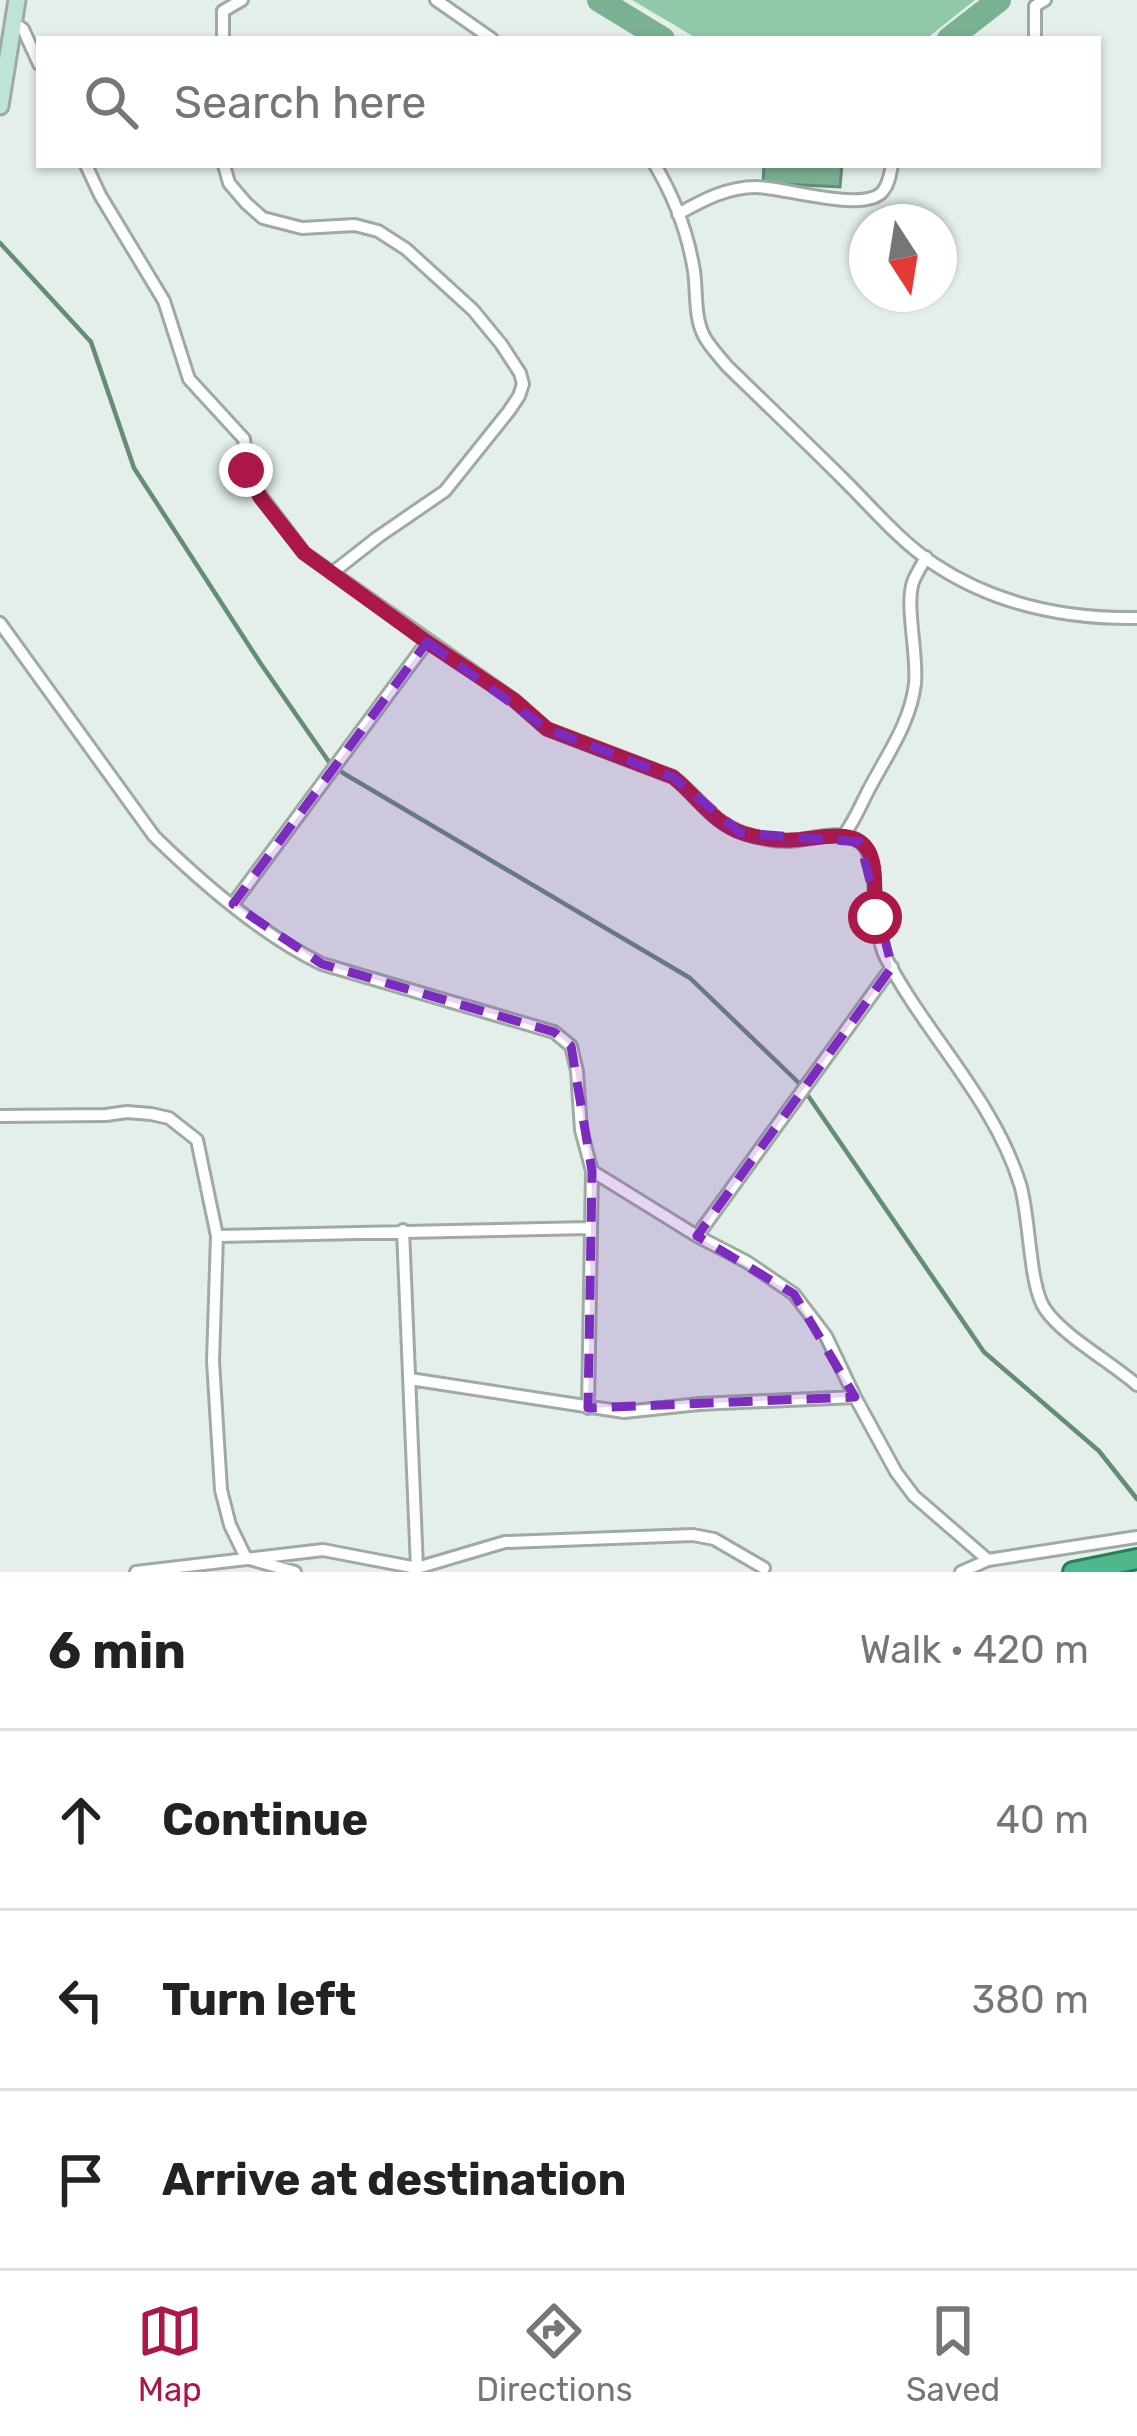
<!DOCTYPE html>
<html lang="en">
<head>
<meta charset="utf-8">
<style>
	:root { --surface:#fff; --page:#f6f6f6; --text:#222; --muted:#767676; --line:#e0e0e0; --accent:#ab1848 }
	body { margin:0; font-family:Rubik,sans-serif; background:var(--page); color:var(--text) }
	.compass { position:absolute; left:849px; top:204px; width:108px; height:108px; border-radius:50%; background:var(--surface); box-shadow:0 3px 9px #0004; rotate:168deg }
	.stop { position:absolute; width:36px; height:36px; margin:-27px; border:9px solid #ab1848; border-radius:50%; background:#fff }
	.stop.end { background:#ab1848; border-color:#fff; box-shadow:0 3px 12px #0008 }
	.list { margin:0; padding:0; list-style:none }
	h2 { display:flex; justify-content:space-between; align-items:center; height:156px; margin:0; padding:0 48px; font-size:51px }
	h2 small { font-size:39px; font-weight:400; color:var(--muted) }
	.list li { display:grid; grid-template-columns:78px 1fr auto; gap:36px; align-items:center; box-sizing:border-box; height:180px; padding:0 48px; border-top:3px solid var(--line) }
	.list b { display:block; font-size:45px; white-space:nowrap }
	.list em { font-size:39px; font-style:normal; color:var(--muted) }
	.icon { flex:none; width:66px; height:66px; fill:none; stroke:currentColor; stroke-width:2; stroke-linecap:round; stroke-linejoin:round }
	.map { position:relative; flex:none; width:1137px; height:1572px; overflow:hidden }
	.search { position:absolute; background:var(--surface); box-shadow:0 3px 9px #0004; left:36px; right:36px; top:36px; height:132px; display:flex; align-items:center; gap:30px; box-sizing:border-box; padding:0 42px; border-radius:0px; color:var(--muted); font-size:45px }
	.sheet { height:696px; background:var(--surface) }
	nav { display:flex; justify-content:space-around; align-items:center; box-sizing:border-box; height:168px; border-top:3px solid var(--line); background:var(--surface); font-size:33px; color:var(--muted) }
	nav a { display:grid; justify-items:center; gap:6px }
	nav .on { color:var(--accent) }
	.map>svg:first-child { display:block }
	.forest { fill:#91c8a9 }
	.water { fill:#7bb193; stroke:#648c76; stroke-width:3 }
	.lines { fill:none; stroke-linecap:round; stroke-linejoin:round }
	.stream { stroke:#648c76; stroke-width:4.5 }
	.river { stroke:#7bb193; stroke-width:24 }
	.minor-casing { stroke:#9eaaa3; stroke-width:16 }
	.secondary-casing { stroke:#9eaaa3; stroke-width:21 }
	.trunk-casing { stroke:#277e5a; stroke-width:24 }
	.minor { stroke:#fff; stroke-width:10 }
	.secondary { stroke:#bde4d4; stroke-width:15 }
	.trunk { stroke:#4eb88c; stroke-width:18 }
	.route { stroke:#ab1848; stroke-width:15 }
	.marked { fill:#7b2cbf; fill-opacity:0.2; stroke:#7b2cbf; stroke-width:9; stroke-dasharray:24 15; stroke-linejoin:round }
</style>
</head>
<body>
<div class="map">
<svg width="1137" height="1572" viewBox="0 0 1137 1572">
	<rect width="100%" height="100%" fill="#e3efe8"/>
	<path class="forest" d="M 632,0 L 975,0 L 926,39 L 698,39 Z"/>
	<path class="water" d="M 764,165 L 842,165 L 840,187 L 763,183 Z"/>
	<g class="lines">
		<path class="stream" d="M 0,243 L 91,342 L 134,468 L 261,664 L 329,762 L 343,773 L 690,978 L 800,1084 L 984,1352 L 1099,1451 L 1137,1499"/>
		<path class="river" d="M 599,0 L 663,39
			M 949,39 L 999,0"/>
		<defs>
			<path id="minor" d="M 436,0 L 492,39
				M 13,22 L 23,29 L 39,64
				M 223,39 L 223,11 L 242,0
				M 1035,39 L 1035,6 L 1045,0
				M 86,165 L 100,195 L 164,301 L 189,379 L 244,439 L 249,480 L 304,553 L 514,700 L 547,729 L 673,777 C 698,796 712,823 743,833 C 757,838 773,841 788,841 C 811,840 841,828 860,842 C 881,857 871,927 885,956 C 925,1034 993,1098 1020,1184 C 1030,1216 1029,1287 1045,1309 C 1063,1336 1111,1362 1137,1385
				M 224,165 L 229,183 L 246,203 L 263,218 L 302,228 L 355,225 L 378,231 L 406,249 L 473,310 L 501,344 L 520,373 L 523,384 L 519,396 L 509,411 L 445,491 L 378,537 L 332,573
				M 655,165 C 674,197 688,234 694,271 C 697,291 694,317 704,336 C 709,346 719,356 727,366 C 766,404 807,443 846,482 C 874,510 901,542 934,564 C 994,604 1066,619 1137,618
				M 678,214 C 703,200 727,187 756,187 C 784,187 865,214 883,191 C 889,184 890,174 892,165
				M 0,623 L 154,836 C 202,883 262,935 322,964 L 554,1032 L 571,1046 L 577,1071 L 581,1130 L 592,1171 L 588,1408
				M 844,835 C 854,821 859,809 866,795 C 884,759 910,725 915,684 C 918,654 905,606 913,582 C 916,574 922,565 926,557
				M 233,904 L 427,642
				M 0,1116 L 106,1115 L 127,1112 L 151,1114 L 169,1118 L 197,1140 L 217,1236 L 213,1361 L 221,1490 L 230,1525 L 246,1558 L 295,1572
				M 592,1171 L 697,1236 L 747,1262 L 794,1294 L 826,1336 L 855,1397 L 896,1472 L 914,1496 L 988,1560
				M 403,1230 L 417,1568
				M 217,1236 L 590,1228
				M 697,1236 L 892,967
				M 410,1379 L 624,1412 L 699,1404 L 855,1397
				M 136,1572 L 323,1550 L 417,1568 L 505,1542 L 693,1535 L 714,1539 L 764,1568
				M 961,1572 L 988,1560 L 1137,1537"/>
			<path id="secondary" d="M 0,106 L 17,0"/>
			<path id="trunk" d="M 1073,1572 L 1137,1559"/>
		</defs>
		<use href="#minor" class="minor-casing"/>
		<use href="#secondary" class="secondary-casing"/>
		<use href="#trunk" class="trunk-casing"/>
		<use href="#minor" class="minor"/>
		<use href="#secondary" class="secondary"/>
		<use href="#trunk" class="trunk"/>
	</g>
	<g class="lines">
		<path class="route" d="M 246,470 L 260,497 L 304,553 L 427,642 L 514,700 L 547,729 L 673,777 C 698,797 712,823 745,834 C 760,838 776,841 791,840 C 815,840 855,825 869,852 C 878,870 873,898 875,917"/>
	</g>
	<path class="marked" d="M 427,642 L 547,729 L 673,777 L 741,833 L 860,842 L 892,967 L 697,1236 L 794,1294 L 855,1397 L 588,1408 L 592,1171 L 571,1046 L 554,1032 L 322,964 L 233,904 Z"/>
</svg>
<svg class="compass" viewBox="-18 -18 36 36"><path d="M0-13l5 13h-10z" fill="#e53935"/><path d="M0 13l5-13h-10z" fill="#767676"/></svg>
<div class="stop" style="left:875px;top:917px"></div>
<div class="stop end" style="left:246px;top:470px"></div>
<div class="search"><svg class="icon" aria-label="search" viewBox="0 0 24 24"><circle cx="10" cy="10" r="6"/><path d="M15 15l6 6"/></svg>Search here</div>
</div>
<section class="sheet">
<h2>6 min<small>Walk · 420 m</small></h2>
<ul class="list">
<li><svg class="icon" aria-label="ahead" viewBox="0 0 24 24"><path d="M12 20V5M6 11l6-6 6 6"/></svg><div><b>Continue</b></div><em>40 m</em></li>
<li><svg class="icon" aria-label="left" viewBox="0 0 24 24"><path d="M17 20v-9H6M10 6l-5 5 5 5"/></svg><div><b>Turn left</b></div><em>380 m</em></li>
<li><svg class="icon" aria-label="arrive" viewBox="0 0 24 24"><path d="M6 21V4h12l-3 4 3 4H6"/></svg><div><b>Arrive at destination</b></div></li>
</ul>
</section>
<nav>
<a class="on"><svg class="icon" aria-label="map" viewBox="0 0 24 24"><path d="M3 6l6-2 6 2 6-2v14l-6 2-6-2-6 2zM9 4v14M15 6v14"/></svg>Map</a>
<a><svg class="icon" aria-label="directions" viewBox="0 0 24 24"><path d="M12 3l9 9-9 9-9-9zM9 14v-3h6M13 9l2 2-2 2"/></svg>Directions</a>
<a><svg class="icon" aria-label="saved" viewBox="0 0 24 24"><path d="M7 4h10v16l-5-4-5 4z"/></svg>Saved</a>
</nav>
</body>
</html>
